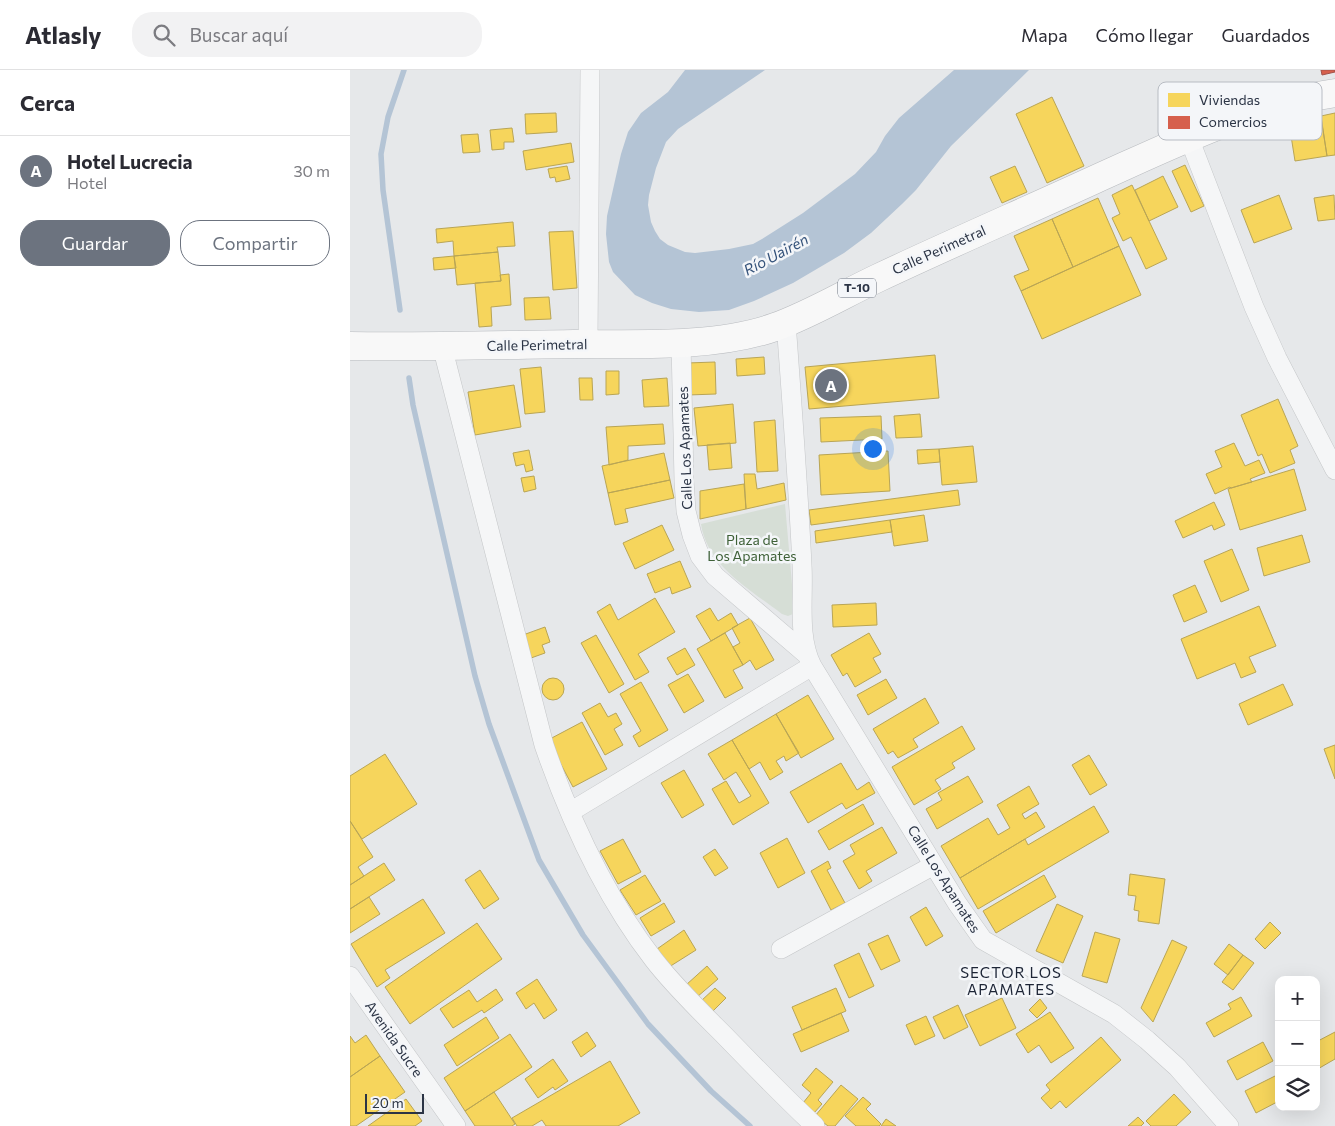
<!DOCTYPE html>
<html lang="es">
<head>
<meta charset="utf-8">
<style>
	:root { --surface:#fff; --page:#f2f2f3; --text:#2b2b33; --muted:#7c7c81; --line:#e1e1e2; --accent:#6c737f }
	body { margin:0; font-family:Commissioner,sans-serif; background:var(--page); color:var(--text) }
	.controls { position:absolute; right:15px; bottom:15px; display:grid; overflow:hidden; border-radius:10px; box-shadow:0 5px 20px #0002 }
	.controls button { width:45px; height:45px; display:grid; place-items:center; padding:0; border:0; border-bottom:1px solid var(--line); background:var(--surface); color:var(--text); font:25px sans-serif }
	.scale { position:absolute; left:15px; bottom:12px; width:59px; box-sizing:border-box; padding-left:5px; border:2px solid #2b3445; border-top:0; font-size:14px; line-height:18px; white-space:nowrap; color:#2b3445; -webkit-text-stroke:4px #f4f6f9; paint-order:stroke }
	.you { position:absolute; left:522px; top:378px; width:18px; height:18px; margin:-12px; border:4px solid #fff; border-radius:50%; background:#1a73e8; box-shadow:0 0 0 8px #1a73e833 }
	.badge { display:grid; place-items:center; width:32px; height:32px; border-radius:50%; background:var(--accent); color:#fff; font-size:16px; font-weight:700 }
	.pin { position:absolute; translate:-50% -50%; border:2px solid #fff; box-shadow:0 1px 5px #0006 }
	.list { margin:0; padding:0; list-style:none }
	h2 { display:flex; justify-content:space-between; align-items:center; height:65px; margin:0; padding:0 20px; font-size:21px }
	h2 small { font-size:16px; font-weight:400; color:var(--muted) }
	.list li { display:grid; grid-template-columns:32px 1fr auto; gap:15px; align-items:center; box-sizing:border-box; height:70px; padding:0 20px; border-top:1px solid var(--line) }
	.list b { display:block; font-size:19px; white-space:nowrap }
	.list p { margin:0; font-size:16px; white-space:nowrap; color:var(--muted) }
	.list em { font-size:16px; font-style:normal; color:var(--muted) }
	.actions { display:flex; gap:10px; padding:15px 20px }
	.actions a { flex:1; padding:11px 0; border:1px solid var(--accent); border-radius:20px; text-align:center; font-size:18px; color:var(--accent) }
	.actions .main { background:var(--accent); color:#fff }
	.icon { flex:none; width:28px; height:28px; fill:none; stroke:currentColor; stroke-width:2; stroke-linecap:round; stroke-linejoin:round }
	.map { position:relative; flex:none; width:985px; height:1056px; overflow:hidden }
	header { display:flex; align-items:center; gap:30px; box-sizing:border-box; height:70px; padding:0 25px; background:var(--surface); border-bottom:1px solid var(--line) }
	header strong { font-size:24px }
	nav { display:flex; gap:28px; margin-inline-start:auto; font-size:18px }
	.search { width:350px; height:45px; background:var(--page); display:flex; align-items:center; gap:12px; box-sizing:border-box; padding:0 18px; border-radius:20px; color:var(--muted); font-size:19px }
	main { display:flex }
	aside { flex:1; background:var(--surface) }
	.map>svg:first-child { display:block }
	.green { fill:#d6ded6 }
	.water { fill:#b4c4d5 }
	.homes { fill:#f6d55c; stroke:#b9a555 }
	.shops { fill:#d6604d; stroke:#a3534b }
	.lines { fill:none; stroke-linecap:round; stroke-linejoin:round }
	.stream { stroke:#b4c4d5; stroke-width:5.5 }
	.minor-casing { stroke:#c4c6c8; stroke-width:20 }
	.trunk-casing { stroke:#b8bbbf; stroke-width:29 }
	.minor { stroke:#f5f6f7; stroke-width:19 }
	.trunk { stroke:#f8f8f8; stroke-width:28 }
	.labels { text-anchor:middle; stroke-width:5; stroke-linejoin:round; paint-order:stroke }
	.shield { fill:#f4f6f9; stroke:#676e7b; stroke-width:1 }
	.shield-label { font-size:12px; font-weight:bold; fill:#2b3445 }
	.street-label { font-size:14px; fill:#2b3445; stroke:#f4f6f9 }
	.park-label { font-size:14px; fill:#3f6138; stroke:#f4f6f9 }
	.water-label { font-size:15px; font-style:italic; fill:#34527a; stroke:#f4f6f9 }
	.neighbourhood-label { font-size:15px; letter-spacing:1px; fill:#1d2536; stroke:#f4f6f9 }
	.key { fill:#f4f6f9; stroke:#b8bcc3; stroke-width:1 }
	.key-label { font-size:14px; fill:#2b3445 }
</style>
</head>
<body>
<header>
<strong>Atlasly</strong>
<div class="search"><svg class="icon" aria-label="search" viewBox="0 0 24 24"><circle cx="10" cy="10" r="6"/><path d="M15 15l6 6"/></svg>Buscar aquí</div>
<nav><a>Mapa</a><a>Cómo llegar</a><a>Guardados</a></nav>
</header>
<main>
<aside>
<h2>Cerca<small></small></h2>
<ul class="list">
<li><span class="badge">A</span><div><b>Hotel Lucrecia</b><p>Hotel</p></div><em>30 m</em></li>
</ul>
<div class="actions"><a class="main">Guardar</a><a>Compartir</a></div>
</aside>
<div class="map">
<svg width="985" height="1056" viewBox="0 0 985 1056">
	<rect width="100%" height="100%" fill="#e6e8ea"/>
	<path class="green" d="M 435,434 L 444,537 L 443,544 L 438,546 L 432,544 C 401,520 357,496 351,454 Z"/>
	<path class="water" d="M 335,0 L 415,0 L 328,59 L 316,72 L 306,98 L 299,125 L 298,135 L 301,152 L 305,161 L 310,169 L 318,175 L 335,182 L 345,183 L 379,179 L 403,174 L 412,169 L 453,143 L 505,104 L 526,82 L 535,66 L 549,48 L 604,0 L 679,0 L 601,76 L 566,120 L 552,134 L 521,163 L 494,183 L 443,213 L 404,231 L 379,240 L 349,242 L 321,239 L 302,233 L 285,225 L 263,202 L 259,192 L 256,164 L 257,146 L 271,84 L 278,62 L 291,43 L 318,22 Z"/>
	<path class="homes" d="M 702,27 L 734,96 L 697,113 L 666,44 Z
		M 206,43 L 207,62 L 176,64 L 175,44 Z
		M 985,43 L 985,85 L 977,86 L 971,46 Z
		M 971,48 L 977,86 L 945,91 L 939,53 Z
		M 162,58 L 164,72 L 154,72 L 154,79 L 142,80 L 140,60 Z
		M 128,64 L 130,82 L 113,83 L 111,65 Z
		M 221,73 L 224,92 L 176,100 L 173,81 Z
		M 835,95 L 854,136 L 841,142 L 822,101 Z
		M 217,96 L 220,109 L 206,112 L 205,107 L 200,108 L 198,99 Z
		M 665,96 L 677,122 L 652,133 L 640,107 Z
		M 813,106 L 828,137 L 799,151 L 785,120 Z
		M 782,115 L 817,189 L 796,199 L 781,167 L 773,171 L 762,148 L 770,144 L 762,125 Z
		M 929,125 L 942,159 L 904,173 L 891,140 Z
		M 984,125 L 985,149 L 968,151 L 964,128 Z
		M 748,128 L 769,176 L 723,197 L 702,149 Z
		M 702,149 L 723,197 L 671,221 L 664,206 L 679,200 L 664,166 Z
		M 163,152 L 165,176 L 147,177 L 148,182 L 104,186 L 103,171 L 87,173 L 86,159 Z
		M 223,161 L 227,218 L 203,220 L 199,162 Z
		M 769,176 L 791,225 L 692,269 L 671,221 Z
		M 148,182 L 151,211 L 107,215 L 104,186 Z
		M 104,186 L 106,198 L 84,200 L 83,188 Z
		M 159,204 L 161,235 L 141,237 L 142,256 L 129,257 L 125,213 L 151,211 L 150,205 Z
		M 199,227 L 201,249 L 175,250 L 174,228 Z
		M 585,285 L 589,328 L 459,339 L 455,297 Z
		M 414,287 L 415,304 L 387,306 L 386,289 Z
		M 365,292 L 366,324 L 338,325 L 337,293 Z
		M 191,297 L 195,342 L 175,344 L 170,299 Z
		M 256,301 L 269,301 L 269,324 L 256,325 Z
		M 229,308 L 242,308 L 243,330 L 230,330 Z
		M 317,308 L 319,336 L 294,337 L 292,310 Z
		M 164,315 L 171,357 L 125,365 L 118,322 Z
		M 928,329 L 948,376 L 940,380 L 945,393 L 920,403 L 912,384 L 908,386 L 891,345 Z
		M 383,334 L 386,373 L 348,376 L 344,338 Z
		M 570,344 L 572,367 L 546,368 L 544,346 Z
		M 531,346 L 532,369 L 471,372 L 470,348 Z
		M 425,350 L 428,401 L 407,402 L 404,352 Z
		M 313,354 L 315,374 L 278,376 L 278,390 L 259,395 L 256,357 Z
		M 380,373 L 382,398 L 359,400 L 357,375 Z
		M 884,373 L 895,396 L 909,390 L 915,403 L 900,409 L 902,412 L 881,418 L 880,417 L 865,424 L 856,404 L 872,397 L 865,381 Z
		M 623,376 L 627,412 L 592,415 L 589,379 Z
		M 589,379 L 590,392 L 568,394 L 567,380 Z
		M 179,380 L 183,400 L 176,402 L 174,394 L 166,396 L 163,383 Z
		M 538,381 L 540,421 L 471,425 L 469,385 Z
		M 314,383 L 320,410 L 258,423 L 252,396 Z
		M 944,399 L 956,440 L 890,460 L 878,419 Z
		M 394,404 L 405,404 L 407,419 L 434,413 L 436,430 L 396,439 Z
		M 184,406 L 186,419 L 174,422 L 171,408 Z
		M 320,410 L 324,428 L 275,439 L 278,452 L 265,455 L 258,423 Z
		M 394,414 L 396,439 L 350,449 L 350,421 Z
		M 608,420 L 610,435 L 461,455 L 459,440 Z
		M 864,432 L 875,455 L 864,460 L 862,455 L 833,468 L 825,451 Z
		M 574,445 L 578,471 L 544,476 L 540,450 Z
		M 540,450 L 542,462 L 466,473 L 465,461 Z
		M 312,455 L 324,480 L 285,499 L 273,473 Z
		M 952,465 L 960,492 L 914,506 L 907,478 Z
		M 882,479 L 899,520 L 871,532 L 854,491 Z
		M 330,491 L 341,517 L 322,524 L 320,517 L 305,523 L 297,504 Z
		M 845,515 L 857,542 L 834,552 L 823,525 Z
		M 305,528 L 325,562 L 288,584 L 299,602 L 285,610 L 247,542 L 260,534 L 268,550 Z
		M 526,533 L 527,555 L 483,557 L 482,535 Z
		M 909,536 L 926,576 L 899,587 L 906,602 L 891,608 L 885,593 L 847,609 L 831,569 Z
		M 360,538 L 368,551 L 381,543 L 388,555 L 361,571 L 346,546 Z
		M 400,548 L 424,590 L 406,600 L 400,590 L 393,595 L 383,577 L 390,573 L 382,558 Z
		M 195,557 L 200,572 L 192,575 L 195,583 L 181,588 L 173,565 Z
		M 375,563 L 393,595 L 383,600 L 393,618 L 375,628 L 347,579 Z
		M 519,563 L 531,584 L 523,588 L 531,602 L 505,617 L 497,603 L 493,606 L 481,585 Z
		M 246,565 L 274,614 L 259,623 L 231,573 Z
		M 335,578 L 345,595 L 327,605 L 317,588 Z
		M 338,604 L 354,631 L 334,643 L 318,615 Z
		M192 619a11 11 0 1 1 22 0a11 11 0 1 1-22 0Z
		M 536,609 L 547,628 L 518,645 L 507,625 Z
		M 291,612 L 318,660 L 289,677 L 283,666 L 291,661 L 270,624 Z
		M 933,614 L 943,635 L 898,655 L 889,634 Z
		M 458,625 L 484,669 L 451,688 L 426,644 Z
		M 575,628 L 589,653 L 563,669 L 568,677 L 548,688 L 543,681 L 538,684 L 523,659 Z
		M 250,633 L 258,647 L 266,643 L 272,654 L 264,659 L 273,675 L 255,685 L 232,643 Z
		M 426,644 L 449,683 L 436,691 L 434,686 L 426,691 L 433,702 L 420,710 L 410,692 L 399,699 L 382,670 Z
		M 232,652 L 257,699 L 223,717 L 198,670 Z
		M 612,656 L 625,679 L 602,693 L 605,698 L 585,710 L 591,719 L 564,735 L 542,697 Z
		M 382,670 L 419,733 L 383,755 L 362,719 L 376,711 L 389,733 L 401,726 L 386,702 L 374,710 L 358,684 Z
		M 985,675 L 985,709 L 974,679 Z
		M 35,684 L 67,734 L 12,769 L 0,751 L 0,706 Z
		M 739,685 L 757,715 L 740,725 L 722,695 Z
		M 491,693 L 507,720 L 519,712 L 525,723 L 496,739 L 492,733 L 458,753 L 440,722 Z
		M 334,700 L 354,735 L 332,748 L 311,713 Z
		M 618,706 L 633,732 L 587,759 L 576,739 L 592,730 L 588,723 Z
		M 679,716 L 689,734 L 672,744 L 675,749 L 686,742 L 695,757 L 610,808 L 591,776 L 638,748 L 648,765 L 660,758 L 647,735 Z
		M 513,734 L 524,754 L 479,780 L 468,761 Z
		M 744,736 L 759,762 L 628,839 L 610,808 L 675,769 L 678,775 Z
		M 0,751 L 23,787 L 8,797 L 14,806 L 0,815 Z
		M 532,757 L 547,783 L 516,801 L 522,811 L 509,819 L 493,791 L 505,784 L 500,775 Z
		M 437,768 L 455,803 L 428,818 L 410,783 Z
		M 273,769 L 291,802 L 268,814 L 250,781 Z
		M 365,779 L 378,798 L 365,806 L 353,787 Z
		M 478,791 L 481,798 L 477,800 L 495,833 L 481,840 L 461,801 Z
		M 34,793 L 45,810 L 0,839 L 0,815 Z
		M 130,800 L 149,829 L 134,839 L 115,810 Z
		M 780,804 L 815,809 L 809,854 L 788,851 L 789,841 L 784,840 L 786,826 L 778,825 Z
		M 295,805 L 311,831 L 286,845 L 270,820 Z
		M 694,805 L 706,827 L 646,863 L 633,841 Z
		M 19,827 L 30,844 L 0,863 L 0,839 Z
		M 73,829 L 95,863 L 35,900 L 40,908 L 27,917 L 1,874 Z
		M 314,833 L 325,852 L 301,866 L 290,848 Z
		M 707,834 L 733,846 L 713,893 L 686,881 Z
		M 576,837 L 593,866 L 576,876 L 560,847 Z
		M 920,852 L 931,863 L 915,879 L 905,869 Z
		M 127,853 L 152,889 L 60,954 L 35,917 Z
		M 334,860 L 346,880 L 319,897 L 307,879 Z
		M 745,862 L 770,869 L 757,913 L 732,906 Z
		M 538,865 L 550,891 L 531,900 L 518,874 Z
		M 822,870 L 837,877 L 803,952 L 791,938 Z
		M 879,874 L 893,885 L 878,905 L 864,894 Z
		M 509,883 L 524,916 L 499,928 L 484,895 Z
		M 893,885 L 904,893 L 883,920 L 872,912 Z
		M 357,896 L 368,909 L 347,927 L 336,915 Z
		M 187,909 L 207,940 L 194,949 L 184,933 L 176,939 L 166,923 Z
		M 365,918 L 376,928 L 362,942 L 351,931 Z
		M 486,918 L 496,941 L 452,960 L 442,937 Z
		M 146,919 L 153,930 L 134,943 L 132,940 L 103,958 L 90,939 L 119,920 L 127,932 Z
		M 891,927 L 902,946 L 864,967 L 856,953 L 881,939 L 878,934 Z
		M 652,928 L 666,958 L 630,976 L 615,945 Z
		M 690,929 L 697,938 L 687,948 L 679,940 Z
		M 608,935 L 618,957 L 594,969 L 583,947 Z
		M 700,942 L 724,978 L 701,993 L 689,975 L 678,983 L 666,964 Z
		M 491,943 L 499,961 L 451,982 L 443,964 Z
		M 576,946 L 585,966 L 565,975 L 556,955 Z
		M 136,947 L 149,968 L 107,996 L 94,975 Z
		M 237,962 L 246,976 L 231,987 L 222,972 Z
		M 985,962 L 985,989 L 966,1000 L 966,972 Z
		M 160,964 L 182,997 L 115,1041 L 94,1008 Z
		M 16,965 L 30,986 L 0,1007 L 0,966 L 5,973 Z
		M 751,967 L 771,990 L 716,1038 L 710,1031 L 701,1039 L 691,1028 L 700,1020 L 696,1015 Z
		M 913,972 L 923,991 L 887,1010 L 877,991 Z
		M 30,986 L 55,1022 L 6,1056 L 0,1056 L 0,1007 Z
		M 203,989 L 218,1011 L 205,1020 L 203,1017 L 188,1028 L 175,1009 Z
		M 260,991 L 290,1043 L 268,1056 L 196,1056 L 192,1050 L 182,1056 L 167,1056 L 162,1048 Z
		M 466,998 L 483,1012 L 468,1030 L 472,1034 L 464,1043 L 453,1033 L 461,1023 L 452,1015 Z
		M 929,1004 L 929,1031 L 906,1043 L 895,1021 Z
		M 491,1015 L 508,1029 L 485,1056 L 478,1056 L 465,1046 Z
		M 144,1022 L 165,1054 L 162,1056 L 125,1056 L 115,1041 Z
		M 824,1024 L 841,1042 L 826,1056 L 801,1056 L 796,1051 Z
		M 513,1027 L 521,1034 L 516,1039 L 531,1054 L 529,1056 L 506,1056 L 495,1046 Z
		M 56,1029 L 72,1051 L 65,1056 L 18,1056 Z
		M 788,1047 L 794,1053 L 791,1056 L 778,1056 Z
		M 536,1049 L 546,1056 L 531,1056 Z"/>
	<path class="shops" d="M 971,0 L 985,0 L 985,2 L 972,5 Z"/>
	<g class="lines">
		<path class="stream" d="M 50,240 L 33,120 L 31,84 L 38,47 L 54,0
			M 59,308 L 63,335 L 125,606 L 139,654 L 189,790 L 233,865 L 298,954 L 361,1021 L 400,1056"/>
		<defs>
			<path id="minor" d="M 839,68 L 904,237 L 927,288 L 985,400
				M 436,252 C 442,333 448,414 452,495 C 454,528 447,566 462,596 L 607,833 L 633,870 L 764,944 L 797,970 L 827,997 L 879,1056
				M 331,272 L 334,411 L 336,441 L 342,465 L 350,486 L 365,506 L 456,584
				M 238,274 L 240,0
				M 92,276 L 194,675 C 220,750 255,827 304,890 C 325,917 350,941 374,965 C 404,996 434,1027 465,1056
				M 220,742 L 462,596
				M 431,879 L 584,795
				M 0,906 L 106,1056"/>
			<path id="trunk" d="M 0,276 C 75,277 149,275 224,274 C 286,274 366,278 425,257 C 461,244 494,224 528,208 C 600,174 674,142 746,109 C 822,75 902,35 985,23"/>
		</defs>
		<use href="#minor" class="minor-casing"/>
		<use href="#trunk" class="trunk-casing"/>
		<use href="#minor" class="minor"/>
		<use href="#trunk" class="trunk"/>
	</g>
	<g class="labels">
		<rect class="shield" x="488" y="208.5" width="38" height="19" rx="4"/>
		<g class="shield-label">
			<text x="507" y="222">T-10</text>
		</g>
		<g class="street-label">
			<text transform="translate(589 180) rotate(-24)" y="5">Calle Perimetral</text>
			<text transform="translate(187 275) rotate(-1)" y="5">Calle Perimetral</text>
			<text transform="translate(335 378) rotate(-92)" y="5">Calle Los Apamates</text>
			<text transform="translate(594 809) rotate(58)" y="5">Calle Los Apamates</text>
			<text transform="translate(44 969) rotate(55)" y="5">Avenida Sucre</text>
		</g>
		<g class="park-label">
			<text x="402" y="475">Plaza de<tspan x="402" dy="16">Los Apamates</tspan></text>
		</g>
		<g class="water-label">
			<text transform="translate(426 185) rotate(-28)" y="5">Río Uairén</text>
		</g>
		<g class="neighbourhood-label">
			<text x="661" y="908">SECTOR LOS<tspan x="661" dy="17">APAMATES</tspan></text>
		</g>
	</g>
	<rect x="808" y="12" width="164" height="58" rx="8" class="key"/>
	<rect x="818" y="23" width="22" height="14" fill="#f6d55c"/>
	<rect x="818" y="46" width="22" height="13" fill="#d6604d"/>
	<g class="key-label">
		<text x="849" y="35">Viviendas</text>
		<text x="849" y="57">Comercios</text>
	</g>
</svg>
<div class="controls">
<button>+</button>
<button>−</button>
<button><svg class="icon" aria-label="layers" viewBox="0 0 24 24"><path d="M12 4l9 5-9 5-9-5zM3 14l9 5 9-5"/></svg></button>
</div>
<div class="scale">20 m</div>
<div class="you"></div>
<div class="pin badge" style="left:481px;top:315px">A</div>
</div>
</main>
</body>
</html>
